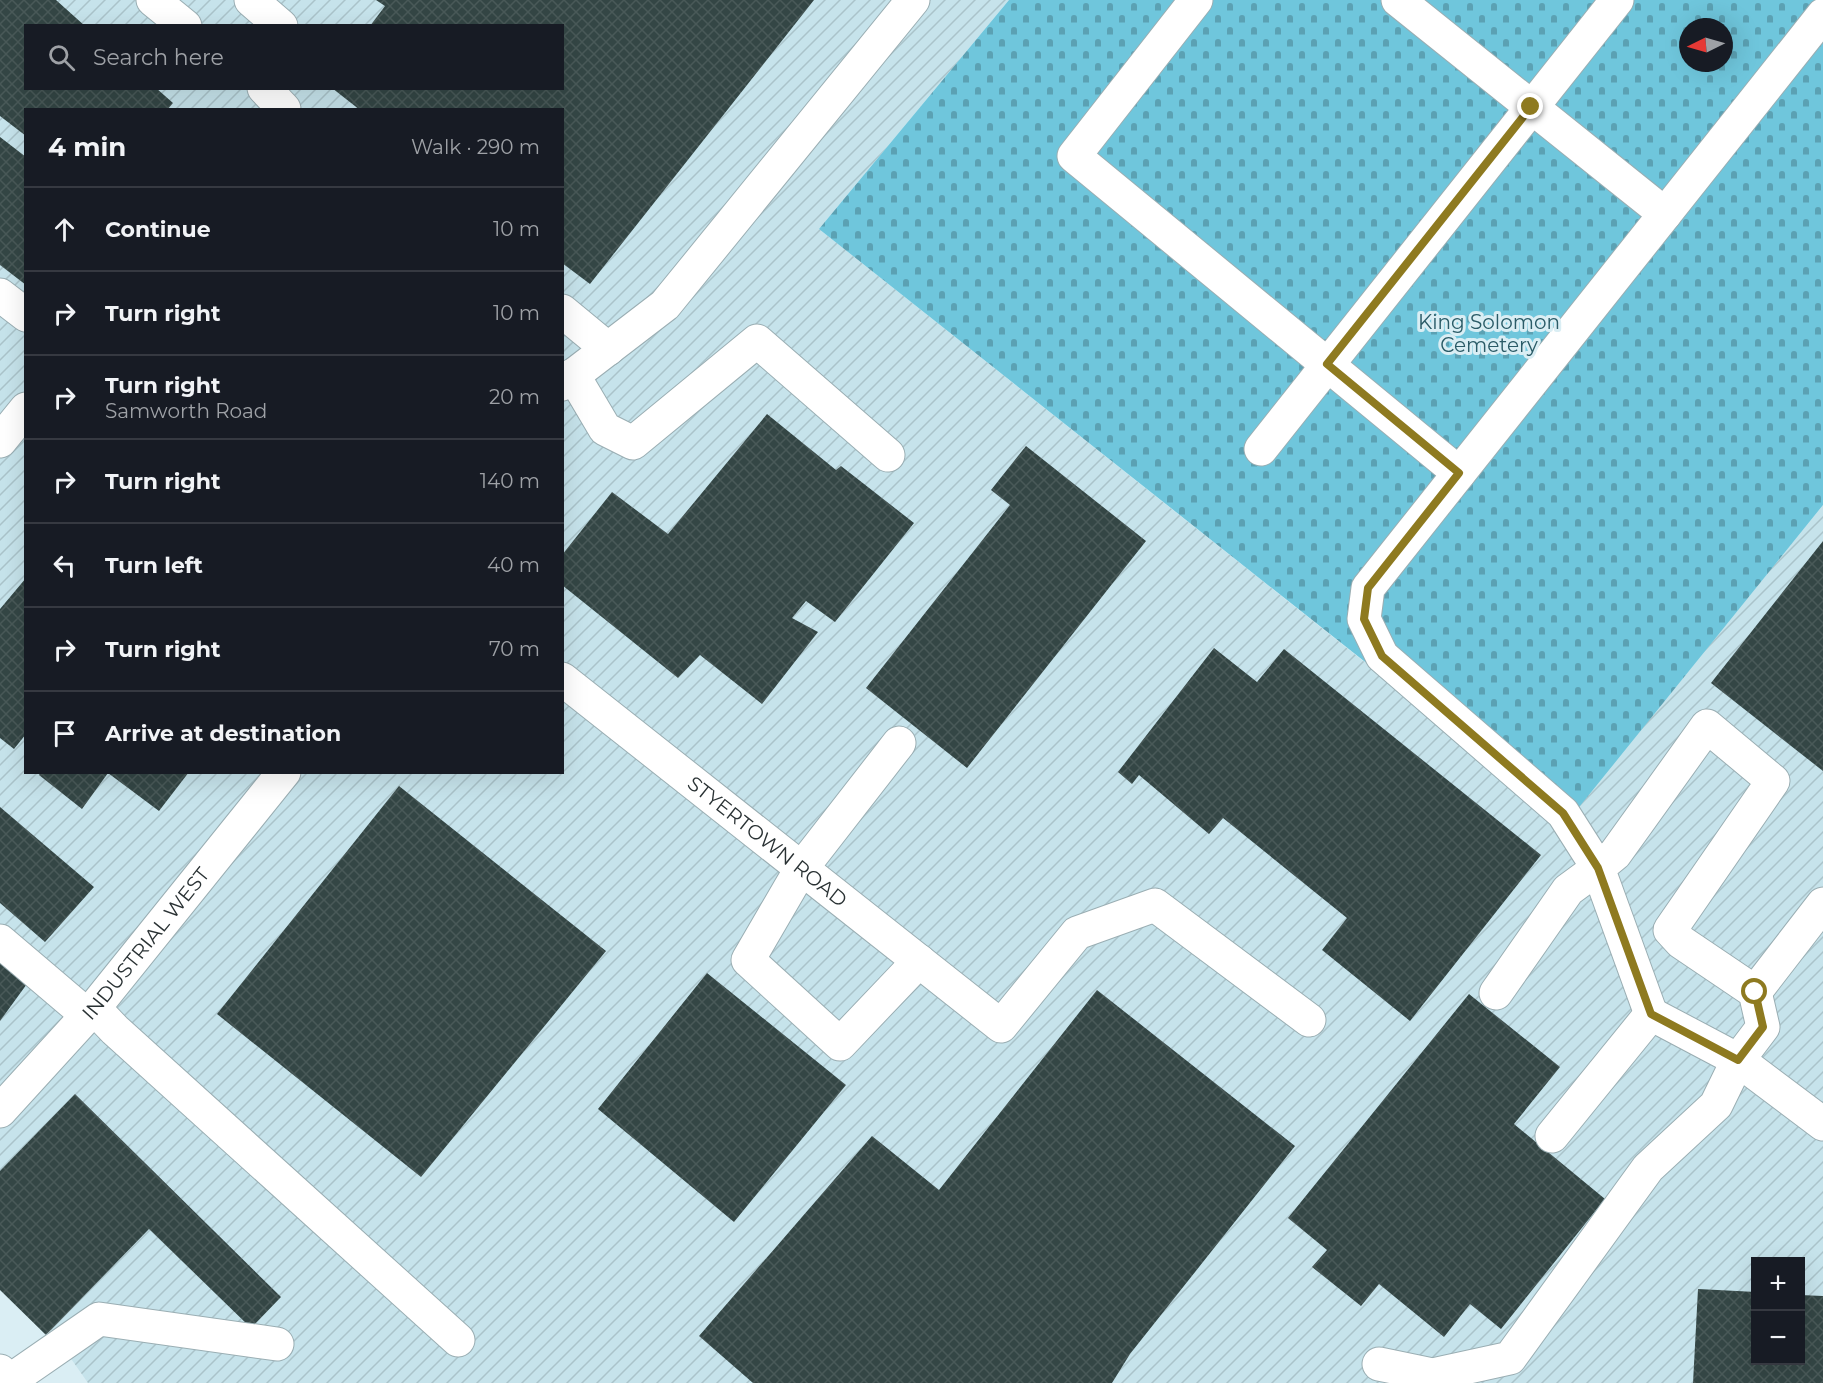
<!DOCTYPE html>
<html lang="en">
<head>
<meta charset="utf-8">
<style>
	:root { --surface:#171b24; --page:#242831; --text:#f1f3f6; --muted:#9ea1a6; --line:#363941 }
	body { margin:0; font-family:Montserrat,sans-serif; background:var(--page); color:var(--text) }
	.controls { position:absolute; right:18px; bottom:18px; display:grid; overflow:hidden; border-radius:0px; box-shadow:0 6px 24px #0002 }
	.controls button { width:54px; height:54px; display:grid; place-items:center; padding:0; border:0; border-bottom:2px solid var(--line); background:var(--surface); color:var(--text); font:30px sans-serif }
	.compass { position:absolute; left:1679px; top:18px; width:54px; height:54px; border-radius:50%; background:var(--surface); box-shadow:0 6px 24px #0002; rotate:265deg }
	.stop { position:absolute; width:18px; height:18px; margin:-14px; border:4px solid #8e7a20; border-radius:50%; background:#fff }
	.stop.end { background:#8e7a20; border-color:#fff; box-shadow:0 2px 6px #0008 }
	.list { margin:0; padding:0; list-style:none }
	h2 { display:flex; justify-content:space-between; align-items:center; height:78px; margin:0; padding:0 24px; font-size:26px }
	h2 small { font-size:20px; font-weight:400; color:var(--muted) }
	.list li { display:grid; grid-template-columns:39px 1fr auto; gap:18px; align-items:center; box-sizing:border-box; height:84px; padding:0 24px; border-top:2px solid var(--line) }
	.list b { display:block; font-size:22px; white-space:nowrap }
	.list p { margin:0; font-size:20px; white-space:nowrap; color:var(--muted) }
	.list em { font-size:20px; font-style:normal; color:var(--muted) }
	.icon { flex:none; width:33px; height:33px; fill:none; stroke:currentColor; stroke-width:2; stroke-linecap:round; stroke-linejoin:round }
	.map { position:relative; flex:none; width:1823px; height:1383px; overflow:hidden }
	.search { position:absolute; background:var(--surface); box-shadow:0 6px 24px #0002; left:24px; top:24px; width:540px; height:66px; display:flex; align-items:center; gap:15px; box-sizing:border-box; padding:0 21px; border-radius:0px; color:var(--muted); font-size:22px }
	.panel { position:absolute; background:var(--surface); box-shadow:0 6px 24px #0002; left:24px; top:108px; width:540px; height:666px; border-radius:0px }
	.map>svg:first-child { display:block }
	.industrial { fill:url(#industrial-furrows); fill-rule:evenodd }
	.cemetery { fill:url(#cemetery-stones); fill-rule:evenodd }
	.building { fill:url(#building-cross-hatch) }
	.lines { fill:none; stroke-linecap:round; stroke-linejoin:round }
	.minor-casing { stroke:#9aaeb3; stroke-width:35 }
	.major-casing { stroke:#9aaeb3; stroke-width:35 }
	.minor { stroke:#fff; stroke-width:33 }
	.major { stroke:#fff; stroke-width:33 }
	.route { stroke:#8e7a20; stroke-width:8 }
	.labels { text-anchor:middle; stroke-width:6; stroke-linejoin:round; paint-order:stroke }
	.park-label { font-size:20px; fill:#2a5b67; stroke:#daeef4 }
	.street-label { font-size:20px; fill:#2a3234; stroke:#daeef4 }
</style>
</head>
<body>
<div class="map">
<svg width="1823" height="1383" viewBox="0 0 1823 1383">
	<defs>
		<pattern id="industrial-furrows" width="10" height="10" patternUnits="userSpaceOnUse" patternTransform="scale(1.5)"><rect width="10" height="10" fill="#c6e3eb"/><path d="M-1 1l2-2M0 10L10 0M9 11l2-2" fill="none" stroke="#aac3ca"/></pattern>
		<pattern id="cemetery-stones" width="16" height="16" patternUnits="userSpaceOnUse" patternTransform="scale(1.5)"><rect width="16" height="16" fill="#6fc6dc"/><path d="M2 7V4a2 2 0 0 1 4 0v3zM10 15v-3a2 2 0 0 1 4 0v3z" fill="#5ba1b3"/></pattern>
		<pattern id="building-cross-hatch" width="8" height="8" patternUnits="userSpaceOnUse" patternTransform="scale(1.5)"><rect width="8" height="8" fill="#344645"/><path d="M0 0l8 8M0 8l8-8" fill="none" stroke="#495958"/></pattern>
	</defs>
	<rect width="100%" height="100%" fill="#daeef4"/>
	<path class="industrial" d="M 0,0 L 1009,0 L 819,229 L 1566,822 L 1823,505 L 1823,1383 L 88,1383 L 0,1257 ZM 26,26 L 562,26 L 562,88 L 26,88 ZM 26,110 L 562,110 L 562,772 L 26,772 ZM 1756,1262 L 1800,1262 L 1800,1360 L 1756,1360 Z"/>
	<path class="cemetery" d="M 1009,0 L 1823,0 L 1823,505 L 1567,822 L 819,229 ZM 1688,27 L 1724,27 L 1724,63 L 1688,63 Z"/>
	<path class="building" d="M 0,0 L 56,0 L 85,26 L 26,26 L 26,88 L 156,88 L 173,103 L 167,110 L 26,110 L 26,136 L 0,116 Z
		M 376,0 L 814,0 L 590,284 L 562,263 L 562,110 L 360,110 L 332,88 L 562,88 L 562,26 L 370,26 L 385,6 Z
		M 0,137 L 26,157 L 26,285 L 0,265 Z
		M 767,414 L 836,470 L 841,466 L 914,523 L 835,622 L 806,601 L 792,618 L 818,632 L 762,704 L 700,655 L 678,678 L 562,585 L 562,555 L 612,492 L 668,534 Z
		M 1026,446 L 1146,541 L 967,768 L 866,688 L 1010,505 L 991,490 Z
		M 1823,541 L 1823,771 L 1711,683 Z
		M 26,578 L 26,734 L 14,749 L 0,738 L 0,609 Z
		M 1214,648 L 1257,682 L 1284,649 L 1541,855 L 1410,1021 L 1322,950 L 1347,918 L 1223,818 L 1209,834 L 1139,775 L 1132,784 L 1118,772 Z
		M 41,772 L 189,772 L 159,811 L 108,773 L 82,809 L 39,775 Z
		M 399,786 L 606,951 L 421,1177 L 217,1014 Z
		M 0,807 L 94,887 L 45,942 L 0,903 Z
		M 0,952 L 32,977 L 0,1021 Z
		M 707,973 L 846,1085 L 734,1222 L 598,1109 Z
		M 1097,990 L 1295,1146 L 1130,1354 L 1112,1383 L 753,1383 L 699,1336 L 872,1136 L 939,1190 Z
		M 1469,994 L 1560,1067 L 1514,1124 L 1605,1199 L 1501,1329 L 1470,1304 L 1444,1337 L 1379,1284 L 1361,1306 L 1312,1267 L 1327,1250 L 1288,1218 Z
		M 75,1094 L 281,1297 L 251,1328 L 149,1229 L 46,1335 L 0,1290 L 0,1171 Z
		M 1698,1289 L 1756,1292 L 1756,1360 L 1800,1360 L 1800,1295 L 1823,1296 L 1823,1383 L 1693,1383 Z"/>
	<g class="lines">
		<defs>
			<g id="minor">
				<path d="M 153,0 L 185,26"/>
				<path d="M 251,0 L 281,26"/>
				<path d="M 1196,0 L 1074,156 L 1459,473"/>
				<path d="M 1398,0 L 1665,214"/>
				<path d="M 264,88 L 284,109"/>
				<path d="M 0,295 L 26,315"/>
				<path d="M 562,311 L 608,349"/>
				<path d="M 573,375 L 605,429 L 633,443 L 757,341 L 888,455"/>
				<path d="M 562,384 L 665,305 L 913,0"/>
				<path d="M 0,441 L 26,409"/>
				<path d="M 1261,449 L 1617,0"/>
				<path id="s1" d="M 562,679 L 1001,1026 L 1077,933 L 1155,905 L 1309,1020"/>
				<path d="M 899,743 L 801,869 L 748,960 L 840,1044 L 919,961"/>
				<path d="M 0,941 L 87,1015"/>
				<path d="M 1755,992 L 1823,904"/>
				<path d="M 1496,993 L 1568,890 L 1598,868 L 1563,813 L 1382,656 L 1364,619 L 1368,588 L 1823,15"/>
				<path d="M 94,1008 L 115,1030 L 458,1340"/>
				<path d="M 1651,1014 L 1738,1060 L 1823,1124"/>
				<path id="s2" d="M 0,1111 L 94,1008 L 284,772"/>
				<path d="M 1552,1136 L 1651,1014"/>
				<path d="M 1379,1364 L 1432,1375 L 1510,1358 L 1648,1168 L 1716,1105 L 1738,1060 L 1763,1027 L 1755,992 L 1681,942 L 1670,930 L 1773,781 L 1707,726 L 1615,854 L 1598,868 L 1651,1014"/>
				<path d="M 8,1382 L 99,1319 L 277,1344"/>
			</g>
			<path id="major" d="M 0,1371 L 9,1383"/>
		</defs>
		<use href="#minor" class="minor-casing"/>
		<use href="#major" class="major-casing"/>
		<use href="#minor" class="minor"/>
		<use href="#major" class="major"/>
	</g>
	<g class="lines">
		<path class="route" d="M 1531,107 L 1327,364 L 1459,473 L 1368,588 L 1364,619 L 1382,656 L 1563,813 L 1598,868 L 1651,1014 L 1738,1060 L 1763,1027 L 1755,992"/>
	</g>
	<g class="labels">
		<g class="park-label">
			<text x="1489" y="329">King Solomon<tspan x="1489" dy="23">Cemetery</tspan></text>
		</g>
		<g class="street-label">
			<text dy="7" stroke="none"><textPath href="#s1" startOffset="262">STYERTOWN ROAD</textPath></text>
			<text dy="7" stroke="none"><textPath href="#s2" startOffset="222">INDUSTRIAL WEST</textPath></text>
		</g>
	</g>
</svg>
<div class="controls">
<button>+</button>
<button>−</button>
</div>
<svg class="compass" viewBox="-18 -18 36 36"><path d="M0-13l5 13h-10z" fill="#e53935"/><path d="M0 13l5-13h-10z" fill="#9ea1a6"/></svg>
<div class="stop" style="left:1755px;top:992px"></div>
<div class="stop end" style="left:1531px;top:107px"></div>
<div class="search"><svg class="icon" aria-label="search" viewBox="0 0 24 24"><circle cx="10" cy="10" r="6"/><path d="M15 15l6 6"/></svg>Search here</div>
<section class="panel">
<h2>4 min<small>Walk · 290 m</small></h2>
<ul class="list">
<li><svg class="icon" aria-label="ahead" viewBox="0 0 24 24"><path d="M12 20V5M6 11l6-6 6 6"/></svg><div><b>Continue</b></div><em>10 m</em></li>
<li><svg class="icon" aria-label="right" viewBox="0 0 24 24"><path d="M7 20v-9h11M14 6l5 5-5 5"/></svg><div><b>Turn right</b></div><em>10 m</em></li>
<li><svg class="icon" aria-label="right" viewBox="0 0 24 24"><path d="M7 20v-9h11M14 6l5 5-5 5"/></svg><div><b>Turn right</b><p>Samworth Road</p></div><em>20 m</em></li>
<li><svg class="icon" aria-label="right" viewBox="0 0 24 24"><path d="M7 20v-9h11M14 6l5 5-5 5"/></svg><div><b>Turn right</b></div><em>140 m</em></li>
<li><svg class="icon" aria-label="left" viewBox="0 0 24 24"><path d="M17 20v-9H6M10 6l-5 5 5 5"/></svg><div><b>Turn left</b></div><em>40 m</em></li>
<li><svg class="icon" aria-label="right" viewBox="0 0 24 24"><path d="M7 20v-9h11M14 6l5 5-5 5"/></svg><div><b>Turn right</b></div><em>70 m</em></li>
<li><svg class="icon" aria-label="arrive" viewBox="0 0 24 24"><path d="M6 21V4h12l-3 4 3 4H6"/></svg><div><b>Arrive at destination</b></div></li>
</ul>
</section>
</div>
</body>
</html>
